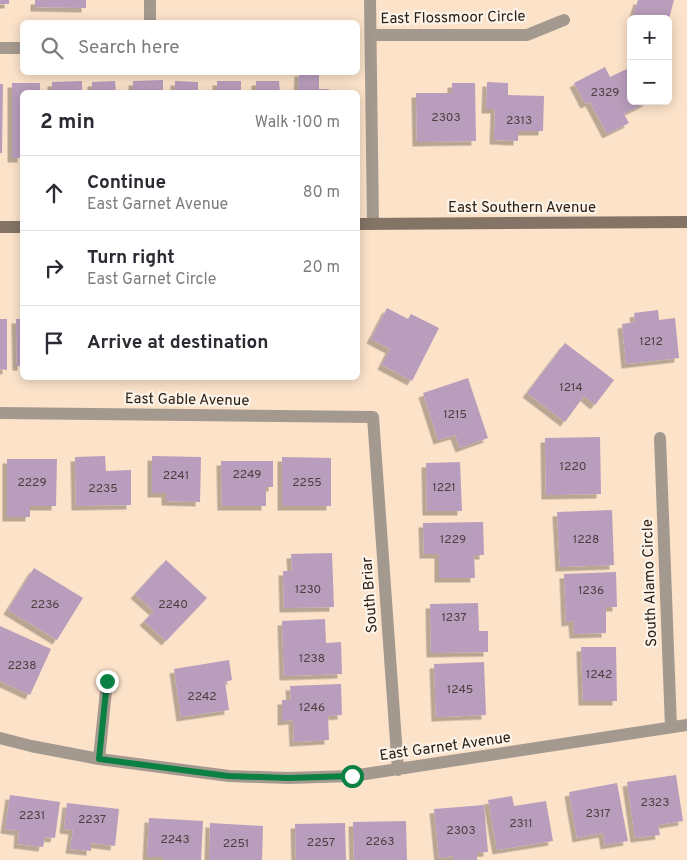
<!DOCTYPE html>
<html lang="en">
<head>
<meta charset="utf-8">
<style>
	:root { --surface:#fff; --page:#f7f7f7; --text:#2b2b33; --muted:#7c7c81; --line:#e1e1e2 }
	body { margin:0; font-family:Overpass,sans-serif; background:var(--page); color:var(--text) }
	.controls { position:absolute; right:15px; top:15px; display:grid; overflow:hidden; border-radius:8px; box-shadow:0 2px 12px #0003 }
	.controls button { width:45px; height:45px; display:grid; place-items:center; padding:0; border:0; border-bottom:1px solid var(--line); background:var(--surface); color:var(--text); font:25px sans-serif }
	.stop { position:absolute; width:15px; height:15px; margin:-11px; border:4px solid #0b8043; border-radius:50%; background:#fff }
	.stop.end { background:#0b8043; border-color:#fff; box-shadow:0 1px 5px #0008 }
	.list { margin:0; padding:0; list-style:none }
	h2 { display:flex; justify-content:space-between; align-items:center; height:65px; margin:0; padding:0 20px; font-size:21px }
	h2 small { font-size:16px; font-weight:400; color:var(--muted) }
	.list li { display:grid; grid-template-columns:32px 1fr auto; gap:15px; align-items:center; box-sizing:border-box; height:75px; padding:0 20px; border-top:1px solid var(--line) }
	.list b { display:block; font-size:19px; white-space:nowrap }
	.list p { margin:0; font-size:16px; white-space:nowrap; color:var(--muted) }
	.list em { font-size:16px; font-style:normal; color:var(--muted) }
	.icon { flex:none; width:28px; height:28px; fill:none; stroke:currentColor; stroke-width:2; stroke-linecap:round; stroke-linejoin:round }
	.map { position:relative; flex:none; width:687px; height:860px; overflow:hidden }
	.search { position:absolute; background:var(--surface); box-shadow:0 2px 12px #0003; left:20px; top:20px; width:340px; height:55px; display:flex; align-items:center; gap:12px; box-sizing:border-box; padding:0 18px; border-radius:8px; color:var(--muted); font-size:19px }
	.panel { position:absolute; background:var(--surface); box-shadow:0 2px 12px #0003; left:20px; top:90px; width:340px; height:290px; border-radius:8px }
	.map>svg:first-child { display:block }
	.building { fill:#b99dbc; filter:url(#shadow) }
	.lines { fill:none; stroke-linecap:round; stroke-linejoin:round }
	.minor { stroke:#a4998f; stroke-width:12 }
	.secondary { stroke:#837465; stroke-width:12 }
	.route { stroke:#0b8043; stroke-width:6 }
	.labels { text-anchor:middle; stroke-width:4.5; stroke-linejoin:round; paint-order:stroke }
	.number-label { font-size:12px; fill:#4d3f40 }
	.street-label { font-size:15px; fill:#292017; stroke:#fdf3e8 }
</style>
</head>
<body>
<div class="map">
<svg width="687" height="860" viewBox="0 0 687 860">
	<defs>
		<filter id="shadow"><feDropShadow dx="-4.5" dy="4.5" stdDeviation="0" flood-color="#0004"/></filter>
	</defs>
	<rect width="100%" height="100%" fill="#fbe2c9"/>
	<path class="building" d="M 0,0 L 9,0 L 9,4 L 0,4 Z
		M 35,0 L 86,0 L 86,8 L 35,7 Z
		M 638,0 L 674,0 L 669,19 L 632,19 Z
		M 605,67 L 610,77 L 631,67 L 631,101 L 649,101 L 624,114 L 629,123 L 607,134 L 590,102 L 585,104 L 574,83 Z
		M 299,72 L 319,72 L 319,89 L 329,89 L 328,92 L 298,92 Z
		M 163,80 L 163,92 L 133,92 L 133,81 Z
		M 82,81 L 82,92 L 52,92 L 52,82 Z
		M 115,81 L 116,92 L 92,92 L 92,82 Z
		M 175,81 L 198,82 L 198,92 L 175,92 Z
		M 217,81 L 241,81 L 241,92 L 217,92 Z
		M 256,81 L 279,81 L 280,92 L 256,92 Z
		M 487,82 L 508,83 L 508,95 L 544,96 L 543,131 L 518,131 L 518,141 L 494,140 L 495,109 L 486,109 Z
		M 12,83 L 40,83 L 40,92 L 22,92 L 22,158 L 12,158 Z
		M 452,83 L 475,83 L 476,141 L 417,142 L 416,93 L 452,93 Z
		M 0,84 L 3,84 L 2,153 L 0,153 Z
		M 387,308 L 408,319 L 411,314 L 439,328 L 412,381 L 382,365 L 390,349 L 371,339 Z
		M 658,310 L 659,320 L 675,318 L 679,358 L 626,364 L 622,324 L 635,322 L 634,313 Z
		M 0,319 L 7,319 L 7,370 L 0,369 Z
		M 16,319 L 22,319 L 22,366 L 17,366 Z
		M 565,343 L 614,380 L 595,405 L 584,396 L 565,422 L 527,393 Z
		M 468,378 L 488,438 L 460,448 L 455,435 L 438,440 L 423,393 Z
		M 600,437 L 601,494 L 546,495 L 545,438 Z
		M 105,456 L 106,471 L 131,470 L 131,505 L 76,506 L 75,457 Z
		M 152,456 L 201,457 L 200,502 L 166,501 L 166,493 L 152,493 Z
		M 282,457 L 331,458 L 331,506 L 282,506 Z
		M 7,459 L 57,459 L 56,506 L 30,506 L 30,517 L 7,517 Z
		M 221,461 L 273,461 L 273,487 L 266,487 L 266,506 L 222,506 Z
		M 460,462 L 462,511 L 427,511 L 426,463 Z
		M 612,510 L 614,565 L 560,567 L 557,512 Z
		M 483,522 L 484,555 L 474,555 L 475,578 L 439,578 L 439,554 L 424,554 L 423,523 Z
		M 332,553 L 334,607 L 284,608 L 283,571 L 292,571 L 291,554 Z
		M 166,560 L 207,598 L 166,641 L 144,621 L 154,611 L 135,594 Z
		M 34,568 L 83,598 L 57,640 L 8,610 Z
		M 616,572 L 617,607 L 606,607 L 606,633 L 574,634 L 573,621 L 566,622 L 564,574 Z
		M 478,603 L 479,631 L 488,631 L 488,652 L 431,653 L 430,604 Z
		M 325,619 L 326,643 L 341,642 L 342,674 L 284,676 L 282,621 Z
		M 0,626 L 51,649 L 30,695 L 0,681 Z
		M 581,647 L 616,647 L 617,701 L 583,701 Z
		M 229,660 L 232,680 L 225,682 L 229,710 L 181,717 L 174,669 Z
		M 484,662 L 486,715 L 436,717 L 434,664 Z
		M 341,684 L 342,715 L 328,716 L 329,740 L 294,742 L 293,720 L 282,721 L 282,700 L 291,700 L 290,686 Z
		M 676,775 L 683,821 L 658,825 L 660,835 L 635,838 L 627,782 Z
		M 617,783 L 628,841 L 605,845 L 603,833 L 577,838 L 569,792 Z
		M 10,795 L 60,802 L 55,838 L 45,837 L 43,847 L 18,844 L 19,831 L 5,829 Z
		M 512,796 L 514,806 L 546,801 L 553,841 L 497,850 L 488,800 Z
		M 67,803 L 119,809 L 115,846 L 91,843 L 91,851 L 70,849 L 73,830 L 64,829 Z
		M 484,805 L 488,852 L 477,853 L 477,860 L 453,860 L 453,856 L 439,858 L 434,809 Z
		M 149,818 L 203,821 L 201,860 L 163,860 L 163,857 L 147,857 Z
		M 406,821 L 407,860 L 354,860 L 353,822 Z
		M 210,823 L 263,826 L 262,860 L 209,860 Z
		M 345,823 L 346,860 L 296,860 L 295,824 Z"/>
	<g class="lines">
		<path class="minor" d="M 370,0 L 373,224
			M 150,22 L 150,0
			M 371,35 L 527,35 L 564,20
			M 0,48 L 22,48
			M 0,413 L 373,417 L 398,770
			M 660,438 L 671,727
			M 0,738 L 31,746 L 99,759 L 229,776 L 288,778 L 352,776 L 687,725
			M 99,759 L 107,681"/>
		<path class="secondary" d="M 358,224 L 687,222
			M 0,227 L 22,227"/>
	</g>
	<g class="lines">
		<path class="route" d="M 107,681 L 99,759 L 228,776 L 288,778 L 352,776"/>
	</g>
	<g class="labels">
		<g class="number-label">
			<text x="605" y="96">2329</text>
			<text x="446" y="121">2303</text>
			<text x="519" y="124">2313</text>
			<text x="651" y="345">1212</text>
			<text x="571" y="391">1214</text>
			<text x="455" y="418">1215</text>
			<text x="573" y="470">1220</text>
			<text x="247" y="478">2249</text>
			<text x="176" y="479">2241</text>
			<text x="32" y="486">2229</text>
			<text x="307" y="486">2255</text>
			<text x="444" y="491">1221</text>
			<text x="103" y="492">2235</text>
			<text x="453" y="543">1229</text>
			<text x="586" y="543">1228</text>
			<text x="308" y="593">1230</text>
			<text x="591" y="594">1236</text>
			<text x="45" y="608">2236</text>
			<text x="173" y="608">2240</text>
			<text x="454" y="621">1237</text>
			<text x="312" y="662">1238</text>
			<text x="22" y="669">2238</text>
			<text x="599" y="678">1242</text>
			<text x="460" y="693">1245</text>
			<text x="202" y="700">2242</text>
			<text x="312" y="711">1246</text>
			<text x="655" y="806">2323</text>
			<text x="598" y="817">2317</text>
			<text x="32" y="819">2231</text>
			<text x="92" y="823">2237</text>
			<text x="521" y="827">2311</text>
			<text x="461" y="834">2303</text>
			<text x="175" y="843">2243</text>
			<text x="380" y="845">2263</text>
			<text x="321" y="846">2257</text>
			<text x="236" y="847">2251</text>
		</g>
		<g class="street-label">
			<text transform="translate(453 17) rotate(-1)" y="5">East Flossmoor Circle</text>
			<text x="522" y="212">East Southern Avenue</text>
			<text transform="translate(187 399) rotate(1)" y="5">East Gable Avenue</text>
			<text transform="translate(649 583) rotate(-92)" y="5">South Alamo Circle</text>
			<text transform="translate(369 595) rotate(-94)" y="5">South Briar</text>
			<text transform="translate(445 746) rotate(-8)" y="5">East Garnet Avenue</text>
		</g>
	</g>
</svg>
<div class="controls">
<button>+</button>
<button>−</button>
</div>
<div class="stop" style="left:352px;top:776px"></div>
<div class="stop end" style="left:107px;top:681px"></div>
<div class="search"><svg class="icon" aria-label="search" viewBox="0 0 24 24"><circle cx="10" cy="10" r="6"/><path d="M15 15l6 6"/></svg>Search here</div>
<section class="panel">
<h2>2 min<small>Walk · 100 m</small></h2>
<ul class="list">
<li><svg class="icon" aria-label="ahead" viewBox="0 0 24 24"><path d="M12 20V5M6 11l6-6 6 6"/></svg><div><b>Continue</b><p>East Garnet Avenue</p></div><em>80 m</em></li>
<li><svg class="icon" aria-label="right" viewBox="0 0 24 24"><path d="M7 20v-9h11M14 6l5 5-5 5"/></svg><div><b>Turn right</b><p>East Garnet Circle</p></div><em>20 m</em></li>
<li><svg class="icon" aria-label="arrive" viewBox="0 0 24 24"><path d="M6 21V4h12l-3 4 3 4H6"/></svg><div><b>Arrive at destination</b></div></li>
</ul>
</section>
</div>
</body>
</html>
